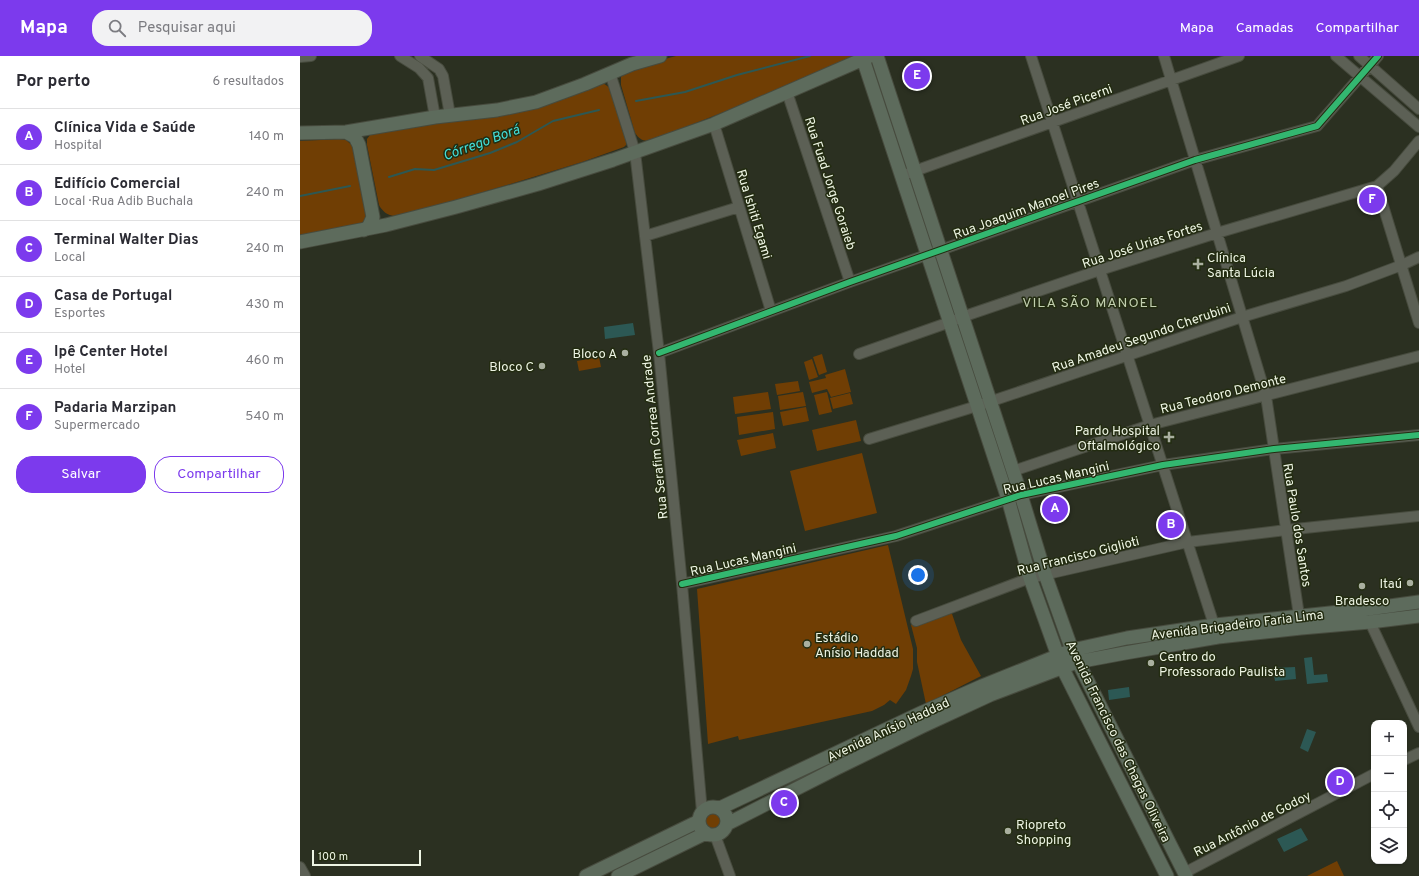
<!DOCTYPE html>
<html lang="pt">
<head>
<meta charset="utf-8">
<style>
	:root { --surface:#fff; --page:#f2f2f3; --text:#2b2b33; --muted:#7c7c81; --line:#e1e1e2; --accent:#7c3aed }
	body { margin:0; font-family:Overpass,sans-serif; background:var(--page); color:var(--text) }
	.controls { position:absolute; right:12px; bottom:12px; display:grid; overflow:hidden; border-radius:8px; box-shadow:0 1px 3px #0004 }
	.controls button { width:36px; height:36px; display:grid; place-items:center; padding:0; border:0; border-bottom:1px solid var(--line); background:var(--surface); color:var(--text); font:20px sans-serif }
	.scale { position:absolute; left:12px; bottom:10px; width:109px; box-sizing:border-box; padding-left:4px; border:2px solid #eef5e4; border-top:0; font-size:11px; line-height:14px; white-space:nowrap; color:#eef5e4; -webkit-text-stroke:3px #232c11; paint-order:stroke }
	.you { position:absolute; left:618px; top:519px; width:14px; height:14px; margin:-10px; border:3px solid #fff; border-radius:50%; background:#1a73e8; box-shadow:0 0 0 6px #1a73e833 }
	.badge { display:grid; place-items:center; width:26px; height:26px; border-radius:50%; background:var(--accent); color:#fff; font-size:13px; font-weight:700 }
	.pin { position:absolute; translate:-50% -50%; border:2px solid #fff; box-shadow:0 1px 4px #0006 }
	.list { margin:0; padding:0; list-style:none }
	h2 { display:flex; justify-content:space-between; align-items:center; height:52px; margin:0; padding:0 16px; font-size:17px }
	h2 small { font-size:13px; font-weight:400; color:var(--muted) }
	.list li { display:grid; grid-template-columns:26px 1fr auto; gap:12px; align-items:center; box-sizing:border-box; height:56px; padding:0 16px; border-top:1px solid var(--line) }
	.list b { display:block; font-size:15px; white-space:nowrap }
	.list p { margin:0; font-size:13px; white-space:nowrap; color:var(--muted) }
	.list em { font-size:13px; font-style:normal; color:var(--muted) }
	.actions { display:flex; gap:8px; padding:12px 16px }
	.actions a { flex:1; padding:9px 0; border:1px solid var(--accent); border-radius:16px; text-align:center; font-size:14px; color:var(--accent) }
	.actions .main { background:var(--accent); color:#fff }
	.icon { flex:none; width:22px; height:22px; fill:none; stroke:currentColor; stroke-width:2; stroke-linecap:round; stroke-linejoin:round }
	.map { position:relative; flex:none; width:1119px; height:820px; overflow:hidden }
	header { display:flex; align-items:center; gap:24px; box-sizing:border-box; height:56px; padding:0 20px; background:var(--accent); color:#fff }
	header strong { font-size:19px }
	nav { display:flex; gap:22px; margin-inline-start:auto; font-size:14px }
	.search { width:280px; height:36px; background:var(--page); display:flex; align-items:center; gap:10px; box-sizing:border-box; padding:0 14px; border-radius:16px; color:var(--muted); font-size:15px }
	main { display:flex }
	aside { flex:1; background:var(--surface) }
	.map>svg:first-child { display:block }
	.green { fill:#703e04 }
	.water { fill:#2c5854 }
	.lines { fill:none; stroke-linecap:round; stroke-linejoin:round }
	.stream { stroke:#2c5854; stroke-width:2 }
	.minor-casing { stroke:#474b3e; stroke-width:12 }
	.major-casing { stroke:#474b3e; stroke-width:15 }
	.minor { stroke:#5c6055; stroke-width:10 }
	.major { stroke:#5d6b5c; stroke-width:13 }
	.cycleway-casing { stroke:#232c11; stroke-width:8 }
	.cycleway { stroke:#33b770; stroke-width:6 }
	.poi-dot { fill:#aab0a0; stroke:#232c11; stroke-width:1.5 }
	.labels { text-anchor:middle; stroke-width:3; stroke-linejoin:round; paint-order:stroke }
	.street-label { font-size:13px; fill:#eef5e4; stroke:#232c11 }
	.poi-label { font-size:13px; fill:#eef5e4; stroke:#232c11; text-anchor:start }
	.water-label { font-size:14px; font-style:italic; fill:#44e1db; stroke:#232c11 }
	.neighbourhood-label { font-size:14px; letter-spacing:1px; fill:#c2cfaf; stroke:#232c11 }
</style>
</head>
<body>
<header>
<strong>Mapa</strong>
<div class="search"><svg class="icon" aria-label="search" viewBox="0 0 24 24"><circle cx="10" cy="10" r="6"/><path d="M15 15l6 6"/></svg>Pesquisar aqui</div>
<nav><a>Mapa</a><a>Camadas</a><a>Compartilhar</a></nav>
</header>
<main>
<aside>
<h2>Por perto<small>6 resultados</small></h2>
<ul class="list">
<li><span class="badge">A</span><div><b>Clínica Vida e Saúde</b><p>Hospital</p></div><em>140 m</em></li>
<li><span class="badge">B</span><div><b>Edifício Comercial</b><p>Local · Rua Adib Buchala</p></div><em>240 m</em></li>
<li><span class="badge">C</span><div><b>Terminal Walter Dias</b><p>Local</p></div><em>240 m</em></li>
<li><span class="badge">D</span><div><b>Casa de Portugal</b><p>Esportes</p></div><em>430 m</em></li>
<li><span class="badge">E</span><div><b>Ipê Center Hotel</b><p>Hotel</p></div><em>460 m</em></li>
<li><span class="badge">F</span><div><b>Padaria Marzipan</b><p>Supermercado</p></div><em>540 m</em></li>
</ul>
<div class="actions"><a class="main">Salvar</a><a>Compartilhar</a></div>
</aside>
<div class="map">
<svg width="1119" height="820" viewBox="0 0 1119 820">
	<rect width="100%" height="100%" fill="#2b3021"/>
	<path class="green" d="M 376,0 L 555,0 L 447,47 L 352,84 C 344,86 340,84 335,77 L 321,29 L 321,21 L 328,13 Z
		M 303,27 L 310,32 L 327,85 L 326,89 L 324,91 L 282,106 L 207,129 L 129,152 L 94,160 C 87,159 82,155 79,149 L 67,89 L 67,83 L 70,79 L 76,76 Z
		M 39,83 L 46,84 L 53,90 L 67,162 L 64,167 L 0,180 L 0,85 Z
		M 522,298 L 527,316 L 519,319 L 513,301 Z
		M 299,301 L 301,311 L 279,315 L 277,305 Z
		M 512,303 L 518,321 L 509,324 L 504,306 Z
		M 545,313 L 551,336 L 531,341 L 527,333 L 512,337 L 509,326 L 526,322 L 525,319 Z
		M 498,325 L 500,335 L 477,339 L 475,328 Z
		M 468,336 L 471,353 L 435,358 L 433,341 Z
		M 503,336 L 506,350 L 480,354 L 478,340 Z
		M 527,336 L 532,356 L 519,359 L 514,339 Z
		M 550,337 L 553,348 L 533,353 L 530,342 Z
		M 506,351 L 509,365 L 483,370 L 480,356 Z
		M 473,356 L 475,373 L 439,379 L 437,361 Z
		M 556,364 L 561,385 L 517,395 L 512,374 Z
		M 473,377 L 476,392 L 441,400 L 437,384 Z
		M 562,397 L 577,457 L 505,475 L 490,415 Z
		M 588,489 L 613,593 L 613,613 L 611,620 L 606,634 L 596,648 L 590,644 L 584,649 L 572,655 L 439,684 L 438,680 L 408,688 L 397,533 Z
		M 651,555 L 661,584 L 681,620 L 626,648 L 617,606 L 617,592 L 611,569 Z
		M402 765a11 11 0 1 1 22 0a11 11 0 1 1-22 0Z
		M 1037,805 L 1044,820 L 1007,820 Z"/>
	<path class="water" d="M 333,267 L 335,279 L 305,283 L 304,271 Z
		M 1012,601 L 1014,619 L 1027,618 L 1028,626 L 1007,628 L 1004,602 Z
		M 995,611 L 996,623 L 975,625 L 973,612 Z
		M 829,631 L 830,641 L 809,644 L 808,634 Z
		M 1007,673 L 1016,676 L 1008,696 L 1000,692 Z
		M 1001,772 L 1008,784 L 984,796 L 977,783 Z"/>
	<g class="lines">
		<path class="stream" d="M 336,45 L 385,36 L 437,19 L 510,0
			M 89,121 L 115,113 L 134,114 L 190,97 L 217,86 L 253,65 L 299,54
			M 0,140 L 50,130"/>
		<defs>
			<path id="minor" d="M 100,0 L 119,12 L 128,22 L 135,61
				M 120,0 L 139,13 L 143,20 L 150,59
				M 731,0 L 916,575
				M 864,0 L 966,340 L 1000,566
				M 1036,0 L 1119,71
				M 1059,0 L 1119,53
				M 0,1 L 11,0
				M 310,17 L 335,96 L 345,180 L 359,297 L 382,528 L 402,756
				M 487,36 L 550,226
				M 414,68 L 471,255
				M 609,117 L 939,0
				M 1077,130 L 1119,267
				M 345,180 L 439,151
				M 359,297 L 550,226 L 895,104 L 1017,70 L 1078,0
				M 559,298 L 650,266 L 662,261 L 800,214 L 917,177 L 1077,130 L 1094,115 L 1119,85
				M 569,383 L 677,350 L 942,261 L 1046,230 L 1102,209 L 1119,201
				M 713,415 L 850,369 L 1119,300
				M 382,528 L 596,480 L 721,439 L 863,409 L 974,393 L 1119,379
				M 616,565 L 730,522 L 888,486 L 986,474 L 1119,460
				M 1070,566 L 1119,671
				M 1104,704 L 1119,697
				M 415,779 L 430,820
				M 0,811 L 5,820
				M 884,817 L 1074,718"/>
			<path id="major" d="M 562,0 L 708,443 L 730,522 L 758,600 L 762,611 L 867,820
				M 577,0 L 721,439 L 745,518 L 772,594 L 886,820
				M 46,76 L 55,81 L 59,89 L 73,161 L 69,170 L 64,174
				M 0,77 L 46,76 L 135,61 L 197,54 L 236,46 L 285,28 L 332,8 L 360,0
				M 0,186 L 86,169 L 156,151 L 238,128 L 313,104 L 414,68 L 570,0
				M399 765a14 14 0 1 1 28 0a14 14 0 1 1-28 0Z
				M 420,752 L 623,656 L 682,630 L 772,594 L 827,582 L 915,569 L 1068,553 L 1119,546
				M 427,768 L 537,712 L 623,670 L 690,639 L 777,606 L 825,597 L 918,581 L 1001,572 L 1070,566 L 1119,560
				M 286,820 L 399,765
				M 318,820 L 406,777"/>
		</defs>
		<use href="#minor" class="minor-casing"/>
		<use href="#major" class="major-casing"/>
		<use href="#minor" class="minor"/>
		<use href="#major" class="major"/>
		<defs>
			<path id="cycleway" d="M 359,297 L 550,226 L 895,104 L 1017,70 L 1078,0
				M 382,528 L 596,480 L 721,439 L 863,409 L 974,393 L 1119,379"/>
		</defs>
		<use href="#cycleway" class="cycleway-casing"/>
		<use href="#cycleway" class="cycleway"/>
	</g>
	<g class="poi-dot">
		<path d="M896 202h4v4h4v4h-4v4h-4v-4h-4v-4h4z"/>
		<circle cx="325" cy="297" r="4"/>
		<circle cx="242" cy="310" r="4"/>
		<path d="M867 375h4v4h4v4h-4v4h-4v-4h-4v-4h4z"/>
		<circle cx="1110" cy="527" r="4"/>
		<circle cx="1062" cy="530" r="4"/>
		<circle cx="507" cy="588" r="4"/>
		<circle cx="851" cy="607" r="4"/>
		<circle cx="708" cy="775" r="4"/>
	</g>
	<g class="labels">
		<g class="street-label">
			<text transform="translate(766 48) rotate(-20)" y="5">Rua José Picerni</text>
			<text transform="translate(531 127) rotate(72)" y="5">Rua Fuad Jorge Goraieb</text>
			<text transform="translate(726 152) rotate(-20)" y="5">Rua Joaquim Manoel Pires</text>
			<text transform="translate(455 158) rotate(73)" y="5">Rua Ishiti Egami</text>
			<text transform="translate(842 188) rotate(-18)" y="5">Rua José Urias Fortes</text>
			<text transform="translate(841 281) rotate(-19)" y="5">Rua Amadeu Segundo Cherubini</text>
			<text transform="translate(923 337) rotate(-14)" y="5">Rua Teodoro Demonte</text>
			<text transform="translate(354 381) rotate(-96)" y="5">Rua Serafim Correa Andrade</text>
			<text transform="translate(756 421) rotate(-13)" y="5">Rua Lucas Mangini</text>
			<text transform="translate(998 469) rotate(81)" y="5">Rua Paulo dos Santos</text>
			<text transform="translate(778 499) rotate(-14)" y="5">Rua Francisco Giglioti</text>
			<text transform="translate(443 503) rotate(-13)" y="5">Rua Lucas Mangini</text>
			<text transform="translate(937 568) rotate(-7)" y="5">Avenida Brigadeiro Faria Lima</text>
			<text transform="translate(588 673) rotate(-25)" y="5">Avenida Anísio Haddad</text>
			<text transform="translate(819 685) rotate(64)" y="5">Avenida Francisco das Chagas Oliveira</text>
			<text transform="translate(952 767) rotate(-27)" y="5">Rua Antônio de Godoy</text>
		</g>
		<g class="poi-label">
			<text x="907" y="206">Clínica<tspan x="907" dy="15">Santa Lúcia</tspan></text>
			<text x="317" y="302" text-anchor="end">Bloco A</text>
			<text x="234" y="315" text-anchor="end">Bloco C</text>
			<text x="860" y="379" text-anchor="end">Pardo Hospital<tspan x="860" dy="15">Oftalmológico</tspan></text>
			<text x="1102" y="532" text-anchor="end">Itaú</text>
			<text x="1062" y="549" text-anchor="middle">Bradesco</text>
			<text x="515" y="586">Estádio<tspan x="515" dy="15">Anísio Haddad</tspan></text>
			<text x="859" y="605">Centro do<tspan x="859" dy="15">Professorado Paulista</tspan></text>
			<text x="716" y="773">Riopreto<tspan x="716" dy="15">Shopping</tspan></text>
		</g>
		<g class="water-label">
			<text transform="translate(181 86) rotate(-20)" y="5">Córrego Borá</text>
		</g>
		<g class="neighbourhood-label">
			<text x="790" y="251">VILA SÃO MANOEL</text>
		</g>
	</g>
</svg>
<div class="controls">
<button>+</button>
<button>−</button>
<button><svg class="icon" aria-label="locate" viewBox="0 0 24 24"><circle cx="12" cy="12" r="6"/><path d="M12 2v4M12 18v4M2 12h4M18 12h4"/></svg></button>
<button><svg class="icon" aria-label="layers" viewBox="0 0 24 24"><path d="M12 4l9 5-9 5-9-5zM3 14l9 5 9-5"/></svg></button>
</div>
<div class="scale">100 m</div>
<div class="you"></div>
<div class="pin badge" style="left:755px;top:453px">A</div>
<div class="pin badge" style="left:871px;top:469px">B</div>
<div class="pin badge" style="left:484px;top:747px">C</div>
<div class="pin badge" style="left:1040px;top:726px">D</div>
<div class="pin badge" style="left:617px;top:20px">E</div>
<div class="pin badge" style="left:1072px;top:144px">F</div>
</div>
</main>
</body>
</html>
